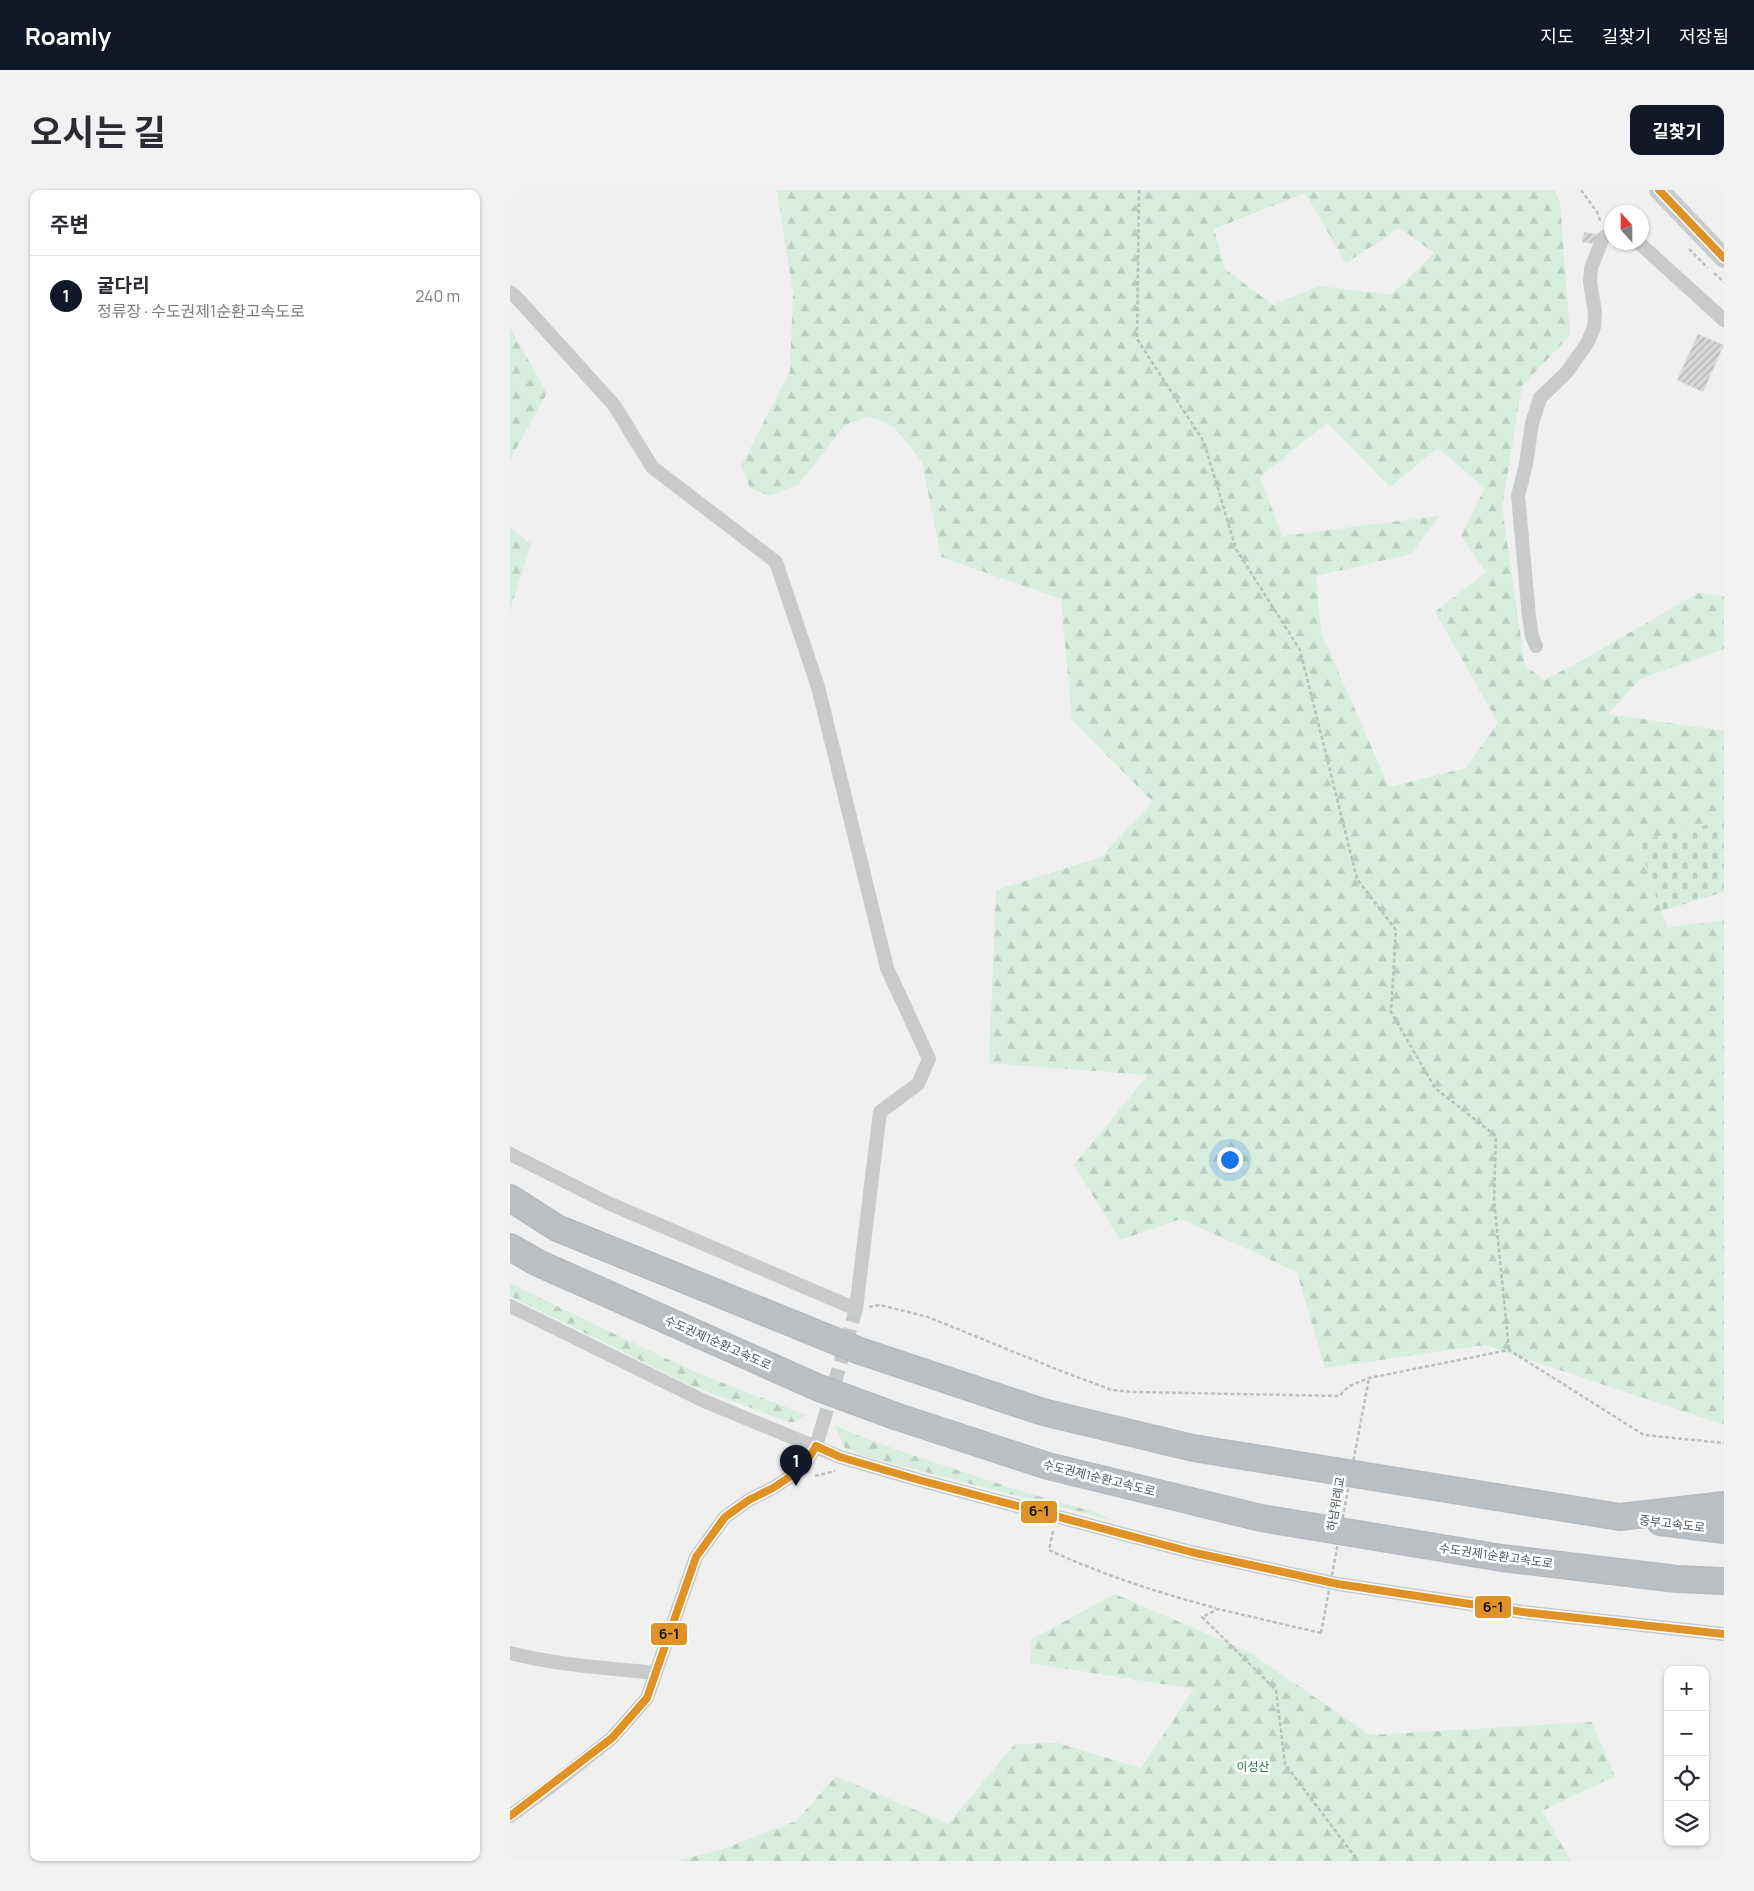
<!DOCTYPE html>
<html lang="ko">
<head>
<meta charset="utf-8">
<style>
	:root { --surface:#fff; --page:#f2f2f3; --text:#2b2b33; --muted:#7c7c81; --line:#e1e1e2; --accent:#111827 }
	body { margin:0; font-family:Manrope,"Noto Sans KR",sans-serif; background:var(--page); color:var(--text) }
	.controls { position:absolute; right:15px; bottom:15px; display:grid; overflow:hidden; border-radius:10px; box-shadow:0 1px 4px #0004 }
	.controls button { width:45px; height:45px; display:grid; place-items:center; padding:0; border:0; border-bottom:1px solid var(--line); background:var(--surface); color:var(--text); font:25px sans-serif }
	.compass { position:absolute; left:1094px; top:15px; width:45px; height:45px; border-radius:50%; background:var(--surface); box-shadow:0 1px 4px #0004; rotate:339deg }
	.you { position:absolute; left:719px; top:969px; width:18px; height:18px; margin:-12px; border:4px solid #fff; border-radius:50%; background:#1a73e8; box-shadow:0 0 0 8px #1a73e833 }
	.badge { display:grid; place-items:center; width:32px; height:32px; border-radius:50%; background:var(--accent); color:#fff; font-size:16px; font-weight:700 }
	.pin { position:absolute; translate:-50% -41px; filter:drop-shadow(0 1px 2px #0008) }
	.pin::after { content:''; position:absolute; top:26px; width:18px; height:15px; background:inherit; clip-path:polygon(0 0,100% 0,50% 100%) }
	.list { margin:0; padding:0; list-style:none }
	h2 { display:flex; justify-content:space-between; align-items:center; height:65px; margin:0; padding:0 20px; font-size:21px }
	h2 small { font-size:16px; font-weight:400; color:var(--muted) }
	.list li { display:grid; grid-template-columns:32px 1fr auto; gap:15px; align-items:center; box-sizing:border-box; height:80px; padding:0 20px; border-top:1px solid var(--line) }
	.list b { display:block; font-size:19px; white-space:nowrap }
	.list p { margin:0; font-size:16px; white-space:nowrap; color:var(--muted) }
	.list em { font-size:16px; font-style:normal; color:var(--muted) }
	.icon { flex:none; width:28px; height:28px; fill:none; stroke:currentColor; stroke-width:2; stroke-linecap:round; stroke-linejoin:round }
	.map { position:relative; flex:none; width:1214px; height:1671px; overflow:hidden; border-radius:10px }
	header { display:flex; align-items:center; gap:30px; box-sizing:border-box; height:70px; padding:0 25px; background:var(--accent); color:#fff }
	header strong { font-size:24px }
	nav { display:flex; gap:28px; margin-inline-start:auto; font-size:18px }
	.intro { display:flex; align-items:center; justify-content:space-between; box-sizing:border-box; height:120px; padding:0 30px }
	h1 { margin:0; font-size:35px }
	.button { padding:12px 22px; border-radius:10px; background:var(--accent); color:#fff; font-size:18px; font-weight:700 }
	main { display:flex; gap:30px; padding:0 30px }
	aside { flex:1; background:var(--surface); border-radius:10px; box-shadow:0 1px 4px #0004 }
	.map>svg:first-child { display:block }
	.forest { fill:url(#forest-firs); fill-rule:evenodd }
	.cemetery { fill:url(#cemetery-stones) }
	.building { fill:url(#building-hatch); stroke:#e1e2e3 }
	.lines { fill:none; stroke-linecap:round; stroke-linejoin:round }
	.minor-tunnel { stroke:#c6c9ca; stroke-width:14; stroke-dasharray:14 7; stroke-linecap:butt }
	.motorway-casing { stroke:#b6babe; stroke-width:28 }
	.path { stroke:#b8c1be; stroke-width:2.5; stroke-dasharray:4 2.5; stroke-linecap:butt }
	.minor { stroke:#c8cacb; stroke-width:14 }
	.secondary { stroke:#c8cbcd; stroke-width:20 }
	.motorway { stroke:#babfc3; stroke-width:25 }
	.path-bridge { stroke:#b8c1be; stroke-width:2.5; stroke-dasharray:4 2.5; stroke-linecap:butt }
	.bus-1-casing { stroke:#fff; stroke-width:11 }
	.bus-1 { stroke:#df9225; stroke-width:8 }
	.labels { text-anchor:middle; stroke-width:5; stroke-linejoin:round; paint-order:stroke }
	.street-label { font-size:12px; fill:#49535a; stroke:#fff }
	.park-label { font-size:12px; fill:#217346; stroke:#fff }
	.line-badge { stroke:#fff; stroke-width:2 }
	.pale-badge-label { font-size:14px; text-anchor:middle; font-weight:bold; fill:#111 }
</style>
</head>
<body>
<header>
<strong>Roamly</strong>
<nav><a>지도</a><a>길찾기</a><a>저장됨</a></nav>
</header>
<div class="intro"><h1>오시는 길</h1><a class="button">길찾기</a></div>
<main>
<aside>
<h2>주변<small></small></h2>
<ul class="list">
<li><span class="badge">1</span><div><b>굴다리</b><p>정류장 · 수도권제1순환고속도로</p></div><em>240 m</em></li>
</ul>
</aside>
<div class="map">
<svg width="1214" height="1671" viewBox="0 0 1214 1671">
	<defs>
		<pattern id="forest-firs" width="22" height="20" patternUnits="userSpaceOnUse" patternTransform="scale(1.25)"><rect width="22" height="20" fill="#d7edde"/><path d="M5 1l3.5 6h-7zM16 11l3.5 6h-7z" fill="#bacdc1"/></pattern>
		<pattern id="cemetery-stones" width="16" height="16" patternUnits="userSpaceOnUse" patternTransform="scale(1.25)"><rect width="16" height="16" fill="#d7edde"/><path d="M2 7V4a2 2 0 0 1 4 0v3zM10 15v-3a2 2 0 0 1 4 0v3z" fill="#bacdc1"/></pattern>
		<pattern id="building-hatch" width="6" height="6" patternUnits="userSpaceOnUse" patternTransform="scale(1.25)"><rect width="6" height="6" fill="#d6d7d8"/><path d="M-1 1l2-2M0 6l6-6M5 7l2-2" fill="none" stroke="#b0b1b2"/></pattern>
	</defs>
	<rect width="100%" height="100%" fill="#f0f0f0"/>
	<path class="forest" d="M 267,0 L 1044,0 L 1050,13 L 1060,145 L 1012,196 L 992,317 L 1015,476 L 1034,490 L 1069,472 L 1188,403 L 1214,406 L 1214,459 L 1130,489 L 1098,524 L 1214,541 L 1214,631 L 1128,651 L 1157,738 L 1214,730 L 1214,1235 L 975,1155 L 815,1178 L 787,1082 L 671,1029 L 610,1050 L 564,975 L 638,885 L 479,873 L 486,700 L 591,667 L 643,612 L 562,530 L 551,409 L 431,367 L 412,272 L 384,237 L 359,226 L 335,235 L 288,295 L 260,306 L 240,298 L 231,276 L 280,181 L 283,103 ZM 795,3 L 836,73 L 890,38 L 924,63 L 881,105 L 810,96 L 763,115 L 715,79 L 704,39 ZM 817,233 L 880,297 L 928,258 L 975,298 L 951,346 L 976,382 L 925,422 L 988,533 L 956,578 L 879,597 L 811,442 L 806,386 L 901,364 L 929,326 L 772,346 L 750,287 Z
		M 0,138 L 37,203 L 0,270 Z
		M 0,338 L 21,354 L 0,420 Z
		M 0,1093 L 90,1137 L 183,1181 L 296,1225 L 284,1232 L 279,1232 L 180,1195 L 0,1106 Z
		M 324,1235 L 352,1247 L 396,1263 L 514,1302 L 588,1323 L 604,1331 L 357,1267 L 335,1258 Z
		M 605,1404 L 739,1462 L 860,1545 L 1082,1532 L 1105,1586 L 1032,1621 L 1061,1671 L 167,1671 L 213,1659 L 286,1631 L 326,1586 L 438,1634 L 505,1554 L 548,1553 L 631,1578 L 684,1499 L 520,1473 L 522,1449 Z"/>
	<path class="cemetery" d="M 1214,631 L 1214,702 L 1151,721 L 1128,651 Z"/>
	<path class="building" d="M 1074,42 L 1087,44 L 1085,54 L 1072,52 Z
		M 1188,144 L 1214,155 L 1193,202 L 1167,190 Z"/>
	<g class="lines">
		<path class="minor-tunnel" d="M 313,1233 L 346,1119"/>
		<defs>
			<path id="motorway" d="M 0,1008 L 47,1038 L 350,1161 L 533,1222 L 683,1258 L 1110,1327 L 1214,1315
				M 0,1057 L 28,1073 L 309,1198 L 388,1227 L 538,1276 L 751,1328 L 992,1368 L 1167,1389 L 1214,1391
				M 1150,1332 L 1214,1340"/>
		</defs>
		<use href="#motorway" class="motorway-casing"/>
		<path class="path" d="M 629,0 L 627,149 L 694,252 L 726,359 L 790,460 L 847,689 L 886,740 L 881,822 L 925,898 L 986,946 L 984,1010 L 999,1160
			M 1071,0 L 1087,22 L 1091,33
			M 1179,59 L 1198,78
			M 1204,83 L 1214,92
			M 359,1117 L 370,1115 L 418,1127 L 551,1181 L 602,1200 L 624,1202 L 829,1206 L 839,1196 L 859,1188 L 999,1160 L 1134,1245 L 1214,1253
			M 305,1286 L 325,1281
			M 543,1341 L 539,1360 C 593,1385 649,1403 706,1418
			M 811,1443 L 708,1419 L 692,1427 L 766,1500 L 775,1574 L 848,1671"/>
		<path class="minor" d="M 1128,52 L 1214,130
			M 0,102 L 7,108 L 104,215 L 142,277 L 266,372 L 308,497 L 377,778 L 419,869 L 408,894 L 370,922 L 346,1119 L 98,1013 L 0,964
			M 1026,456 L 1022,446 L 1019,426 L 1008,306 L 1016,274 L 1022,233 L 1030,208 L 1056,183 L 1078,152 L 1084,137 L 1085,122 L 1080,92 L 1081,78 L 1093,48 L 1102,42
			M 0,1116 L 194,1211 L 330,1267 L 409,1290 L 681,1362 L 828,1394 L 1013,1422 L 1214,1444
			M 0,1463 C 47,1475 97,1478 145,1483
			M 0,1626 L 44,1594 L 102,1548 L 137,1508 L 186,1367 L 215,1327 L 239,1310 L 263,1298 L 293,1278 L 306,1256 L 313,1233"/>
		<path class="secondary" d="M 1149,0 L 1214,68"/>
		<use href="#motorway" class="motorway"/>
		<path class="path-bridge" d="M 811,1443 L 859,1188"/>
		<defs>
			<path id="bus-1" d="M 1149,0 L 1214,68
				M 306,1256 L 330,1267 L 409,1290 L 681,1362 L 828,1394 L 1013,1422 L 1214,1444
				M 0,1626 L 102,1548 L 137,1508 L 186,1367 L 215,1327 L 239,1310 L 263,1298 L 293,1278 L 306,1256"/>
		</defs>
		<use href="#bus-1" class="bus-1-casing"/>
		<use href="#bus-1" class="bus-1"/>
	</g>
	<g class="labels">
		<g class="street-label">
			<text transform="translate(208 1153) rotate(24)" y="4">수도권제1순환고속도로</text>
			<text transform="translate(589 1288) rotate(14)" y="4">수도권제1순환고속도로</text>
			<text transform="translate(826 1314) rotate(-80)" y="4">하남위례교</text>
			<text transform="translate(1162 1334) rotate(7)" y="4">중부고속도로</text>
			<text transform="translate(986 1366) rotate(8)" y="4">수도권제1순환고속도로</text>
		</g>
		<g class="park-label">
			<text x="743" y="1581">이성산</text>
		</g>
	</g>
	<g class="line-badge">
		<rect x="510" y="1310" width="38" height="24" rx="5" fill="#df9225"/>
		<rect x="964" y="1405" width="38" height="24" rx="5" fill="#df9225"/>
		<rect x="140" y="1432" width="38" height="24" rx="5" fill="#df9225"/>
	</g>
	<g class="pale-badge-label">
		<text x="529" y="1326">6-1</text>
		<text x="983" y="1422">6-1</text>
		<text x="159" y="1449">6-1</text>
	</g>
</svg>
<div class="controls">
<button>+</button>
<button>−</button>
<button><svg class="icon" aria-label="locate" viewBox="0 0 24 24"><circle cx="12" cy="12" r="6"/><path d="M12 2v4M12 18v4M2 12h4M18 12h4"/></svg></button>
<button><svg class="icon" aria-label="layers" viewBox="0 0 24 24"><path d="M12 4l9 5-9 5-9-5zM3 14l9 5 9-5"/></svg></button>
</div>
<svg class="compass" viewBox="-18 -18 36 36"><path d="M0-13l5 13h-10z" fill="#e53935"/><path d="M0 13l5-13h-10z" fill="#7c7c81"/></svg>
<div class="you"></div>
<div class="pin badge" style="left:286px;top:1296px">1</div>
</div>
</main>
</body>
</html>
